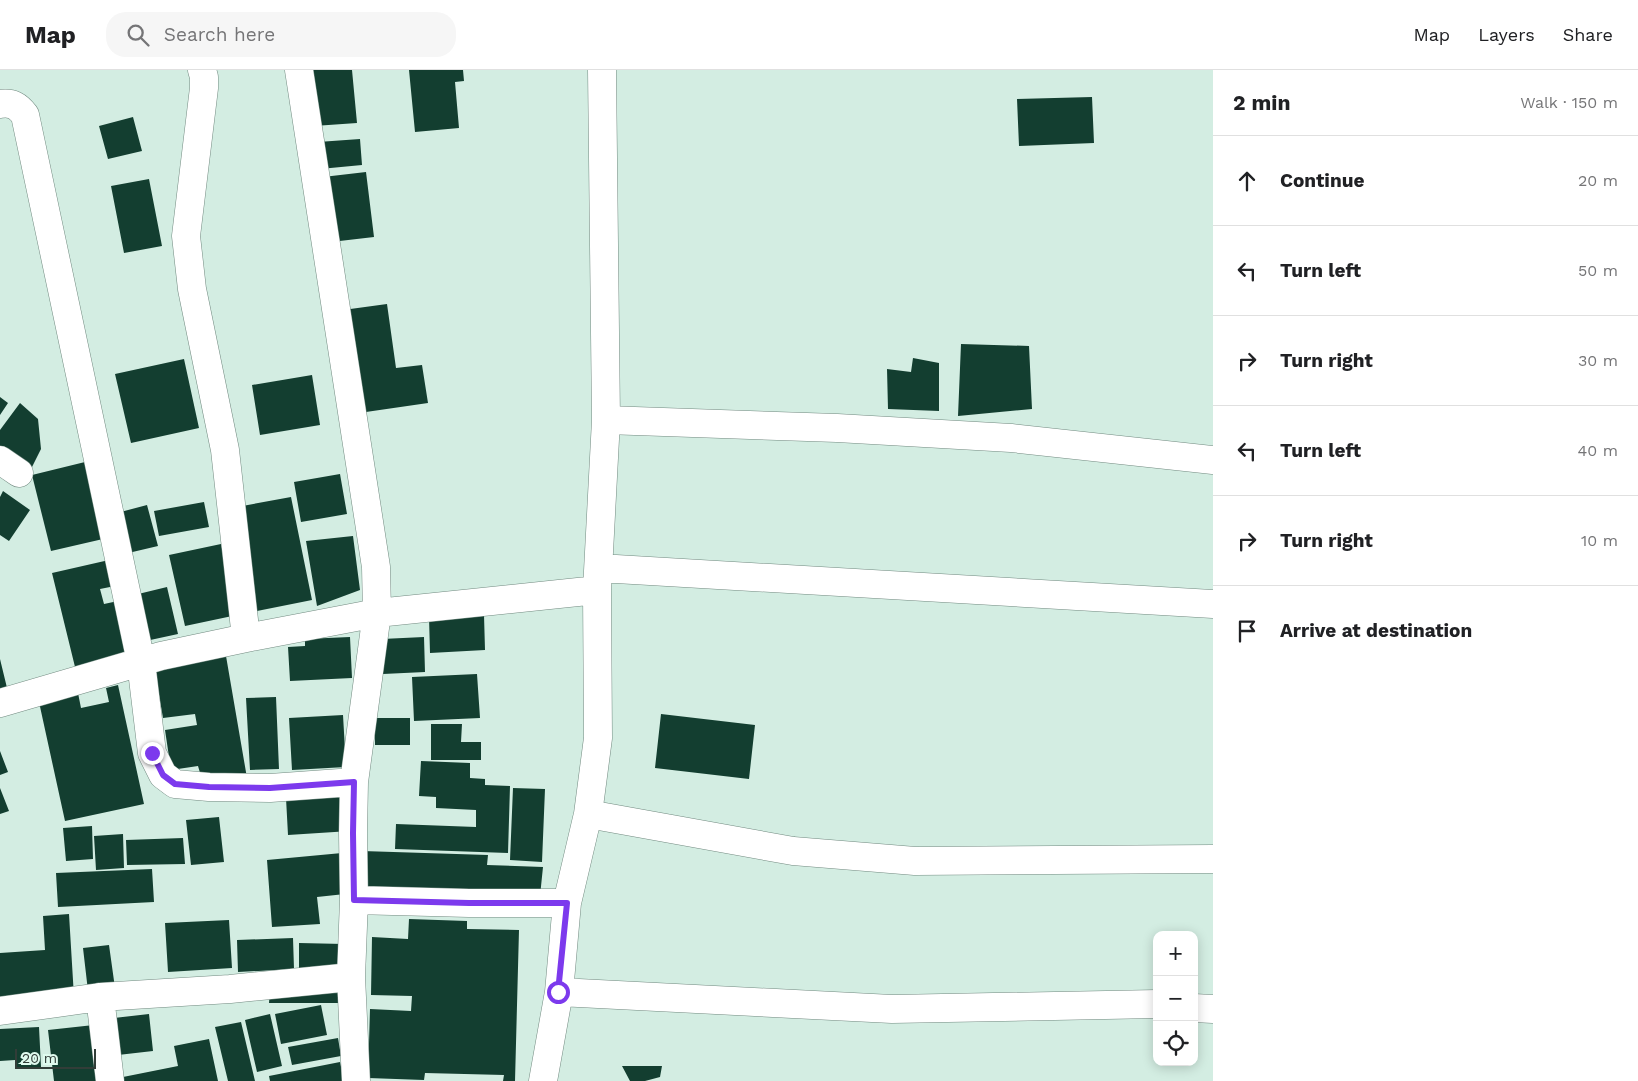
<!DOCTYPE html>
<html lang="en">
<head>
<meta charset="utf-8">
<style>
	:root { --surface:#fff; --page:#f6f6f6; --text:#202124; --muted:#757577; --line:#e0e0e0 }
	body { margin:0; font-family:"Work Sans",sans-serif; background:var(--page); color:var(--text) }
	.controls { position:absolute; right:15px; bottom:15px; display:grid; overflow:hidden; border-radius:10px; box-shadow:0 2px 12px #0003 }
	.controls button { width:45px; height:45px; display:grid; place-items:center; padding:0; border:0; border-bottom:1px solid var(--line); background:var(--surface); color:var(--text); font:25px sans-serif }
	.scale { position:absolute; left:15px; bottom:12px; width:81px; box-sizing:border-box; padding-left:5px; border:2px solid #323d38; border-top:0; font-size:14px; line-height:18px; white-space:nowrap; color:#323d38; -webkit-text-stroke:4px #e0fbef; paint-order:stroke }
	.stop { position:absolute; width:15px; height:15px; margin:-11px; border:4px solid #7c3aed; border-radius:50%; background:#fff }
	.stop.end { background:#7c3aed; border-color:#fff; box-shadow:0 1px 5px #0008 }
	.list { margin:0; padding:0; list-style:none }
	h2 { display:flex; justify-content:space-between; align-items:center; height:65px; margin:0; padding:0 20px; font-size:21px }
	h2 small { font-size:16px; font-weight:400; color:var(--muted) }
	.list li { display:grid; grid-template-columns:32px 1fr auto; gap:15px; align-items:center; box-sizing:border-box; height:90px; padding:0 20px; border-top:1px solid var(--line) }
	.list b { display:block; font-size:19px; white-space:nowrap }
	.list em { font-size:16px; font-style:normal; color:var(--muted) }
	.icon { flex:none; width:28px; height:28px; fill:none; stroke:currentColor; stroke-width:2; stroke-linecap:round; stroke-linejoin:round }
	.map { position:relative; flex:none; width:1213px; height:1011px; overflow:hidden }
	header { display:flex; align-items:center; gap:30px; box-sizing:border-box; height:70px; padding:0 25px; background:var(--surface); border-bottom:1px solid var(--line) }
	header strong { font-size:24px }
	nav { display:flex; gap:28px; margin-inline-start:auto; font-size:18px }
	.search { width:350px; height:45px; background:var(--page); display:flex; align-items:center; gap:12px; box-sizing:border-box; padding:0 18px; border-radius:20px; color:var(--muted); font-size:19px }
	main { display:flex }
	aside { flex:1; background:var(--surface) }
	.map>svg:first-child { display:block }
	.building { fill:#133e30 }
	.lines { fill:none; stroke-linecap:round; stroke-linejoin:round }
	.minor-casing { stroke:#728a80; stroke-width:29 }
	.minor { stroke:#fff; stroke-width:28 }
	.route { stroke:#7c3aed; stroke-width:6 }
</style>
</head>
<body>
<header>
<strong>Map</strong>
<div class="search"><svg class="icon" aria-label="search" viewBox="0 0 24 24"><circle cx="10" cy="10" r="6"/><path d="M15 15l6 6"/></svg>Search here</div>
<nav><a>Map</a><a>Layers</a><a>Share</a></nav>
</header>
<main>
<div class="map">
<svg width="1213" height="1011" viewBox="0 0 1213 1011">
	<rect width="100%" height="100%" fill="#d3ede2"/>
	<path class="building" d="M 309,0 L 352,0 L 357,53 L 314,56 Z
		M 409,0 L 463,0 L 464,11 L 455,12 L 459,58 L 415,62 Z
		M 1092,27 L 1094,73 L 1019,76 L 1017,29 Z
		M 133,47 L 142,81 L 108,89 L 99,56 Z
		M 360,69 L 362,95 L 320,99 L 318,72 Z
		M 366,102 L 374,167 L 331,172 L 323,107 Z
		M 149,109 L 162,176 L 124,183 L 111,116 Z
		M 387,234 L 396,298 L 422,295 L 428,333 L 359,343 L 343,240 Z
		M 961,274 L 1029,276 L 1032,339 L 958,346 Z
		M 913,288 L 939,293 L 939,341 L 888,339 L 887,299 L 911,302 Z
		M 184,289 L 199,358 L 131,373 L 115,304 Z
		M 312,305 L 320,355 L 260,365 L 252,315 Z
		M 0,327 L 8,333 L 0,345 Z
		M 20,333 L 38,349 L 41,379 L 30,401 L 0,379 L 0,360 Z
		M 85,392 L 103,469 L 51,481 L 32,405 Z
		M 340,404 L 347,444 L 301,452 L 294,412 Z
		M 3,421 L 30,440 L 9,471 L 0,465 L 0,427 Z
		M 291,427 L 312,530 L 257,541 L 237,437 Z
		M 204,432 L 209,457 L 159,466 L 154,441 Z
		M 147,435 L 158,476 L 124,484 L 113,444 Z
		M 353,466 L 360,520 L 317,536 L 306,471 Z
		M 221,474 L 237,545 L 185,556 L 169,485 Z
		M 109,490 L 115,516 L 100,519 L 104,534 L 118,531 L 132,587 L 76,601 L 52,503 Z
		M 167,517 L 178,564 L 141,572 L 130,526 Z
		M 484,545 L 485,580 L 430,583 L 429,547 Z
		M 350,567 L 352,608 L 290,611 L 288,577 L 305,576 L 305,569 Z
		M 424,567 L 425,602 L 383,604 L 382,569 Z
		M 226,586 L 247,708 L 203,713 L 198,696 L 171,700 L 165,660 L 197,655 L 195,644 L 163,648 L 154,596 Z
		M 0,589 L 8,622 L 0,624 Z
		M 477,604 L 480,648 L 414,651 L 412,607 Z
		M 118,615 L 144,734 L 65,751 L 39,632 L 78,623 L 81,638 L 109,632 L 106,618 Z
		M 276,627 L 279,699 L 250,700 L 246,628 Z
		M 661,644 L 755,655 L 749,709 L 655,698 Z
		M 343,645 L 346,697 L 292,700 L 289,648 Z
		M 375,648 L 410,648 L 410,675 L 375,675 Z
		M 431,654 L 462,654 L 461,672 L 481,672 L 481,690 L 431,690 Z
		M 0,681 L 8,702 L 0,705 Z
		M 421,691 L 470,693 L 470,708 L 485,709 L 485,715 L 510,716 L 508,783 L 395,779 L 396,754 L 476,757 L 476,740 L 436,738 L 436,727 L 419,726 Z
		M 0,718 L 9,741 L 0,744 Z
		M 513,718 L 545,719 L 542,792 L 510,790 Z
		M 348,724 L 350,761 L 288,765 L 286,728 Z
		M 219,747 L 224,792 L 191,795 L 186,750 Z
		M 92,756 L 93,789 L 66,791 L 63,758 Z
		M 123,764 L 124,798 L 96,800 L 94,766 Z
		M 183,768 L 185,794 L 127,795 L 126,770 Z
		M 362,781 L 488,785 L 487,795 L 543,797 L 540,826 L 362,820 Z
		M 342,783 L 345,824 L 317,827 L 320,854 L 272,857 L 267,790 Z
		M 152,799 L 154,832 L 58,837 L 56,803 Z
		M 69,844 L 74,927 L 0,936 L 0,883 L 45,880 L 43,846 Z
		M 409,849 L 467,851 L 467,859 L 519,860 L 515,1011 L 503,1011 L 504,1005 L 425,1003 L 424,1010 L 368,1008 L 370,939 L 411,941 L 412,926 L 371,925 L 372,867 L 408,869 Z
		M 229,850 L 232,898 L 168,902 L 165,853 Z
		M 293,868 L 294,899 L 238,902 L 237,870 Z
		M 299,873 L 344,874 L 343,900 L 299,899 Z
		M 109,875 L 115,918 L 88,921 L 83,878 Z
		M 343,910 L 344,933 L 269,933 L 270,919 Z
		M 321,935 L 327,965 L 281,974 L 275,944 Z
		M 149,944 L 153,981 L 118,985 L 114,948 Z
		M 270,944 L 282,996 L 257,1002 L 245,950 Z
		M 241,952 L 255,1011 L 228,1011 L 215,957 Z
		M 103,954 L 104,1011 L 54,1011 L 48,960 Z
		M 39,957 L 41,997 L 15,999 L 15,990 L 0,991 L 0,959 Z
		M 338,968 L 341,986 L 292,995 L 288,977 Z
		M 209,969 L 218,1011 L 124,1011 L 123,1007 L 178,996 L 174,976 Z
		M 340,992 L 344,1011 L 270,1011 L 269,1006 Z
		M 622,996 L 662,996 L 660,1007 L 645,1011 L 630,1011 Z"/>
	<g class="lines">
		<defs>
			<path id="minor" d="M 202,0 L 204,7 L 204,18 L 186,166 L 192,219 L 225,380 L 246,568
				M 299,0 L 376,497 L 377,543 L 354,712 L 353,763 L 354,830 L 351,907 L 356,1011
				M 0,34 C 12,32 18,36 25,45 L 141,592 L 152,683 L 163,705 L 175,714 L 209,717 L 270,718 L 354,712
				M 606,350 L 837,358 L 1011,368 L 1213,390
				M 0,390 L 19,403
				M 599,498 L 1213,534
				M 0,633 L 161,586 L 246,568 L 377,543 L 597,520
				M 588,744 L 793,781 L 915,791 L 1213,789
				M 354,830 L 469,833 L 567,833
				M 559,922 L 892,939 L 1157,934
				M 100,927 L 110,1011
				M 1194,938 L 1213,939
				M 0,941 L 100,927 L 230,919 L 351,907
				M 543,1011 L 559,922 L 567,833 L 588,744 L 598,668 L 597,520 L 606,350 L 602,0"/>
		</defs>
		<use href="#minor" class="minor-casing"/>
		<use href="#minor" class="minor"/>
	</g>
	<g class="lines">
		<path class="route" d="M 152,683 L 163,705 L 175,714 L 209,717 L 270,718 L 354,712 L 353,763 L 354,830 L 469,833 L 567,833 L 558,922"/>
	</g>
</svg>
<div class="controls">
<button>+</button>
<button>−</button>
<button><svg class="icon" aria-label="locate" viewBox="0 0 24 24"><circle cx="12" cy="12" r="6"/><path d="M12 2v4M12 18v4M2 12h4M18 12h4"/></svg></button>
</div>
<div class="scale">20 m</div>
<div class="stop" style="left:558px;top:922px"></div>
<div class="stop end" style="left:152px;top:683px"></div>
</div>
<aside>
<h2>2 min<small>Walk · 150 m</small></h2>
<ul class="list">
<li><svg class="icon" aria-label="ahead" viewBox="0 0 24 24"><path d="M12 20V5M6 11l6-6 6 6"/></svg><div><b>Continue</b></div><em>20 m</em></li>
<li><svg class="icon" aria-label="left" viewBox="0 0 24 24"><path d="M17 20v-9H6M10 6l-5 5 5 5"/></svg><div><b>Turn left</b></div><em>50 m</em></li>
<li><svg class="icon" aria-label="right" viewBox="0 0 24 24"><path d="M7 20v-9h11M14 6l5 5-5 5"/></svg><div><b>Turn right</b></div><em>30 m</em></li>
<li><svg class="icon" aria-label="left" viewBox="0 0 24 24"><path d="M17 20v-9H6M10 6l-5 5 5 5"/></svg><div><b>Turn left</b></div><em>40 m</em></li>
<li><svg class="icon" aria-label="right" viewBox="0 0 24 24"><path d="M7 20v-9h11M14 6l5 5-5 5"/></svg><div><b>Turn right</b></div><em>10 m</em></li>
<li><svg class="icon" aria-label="arrive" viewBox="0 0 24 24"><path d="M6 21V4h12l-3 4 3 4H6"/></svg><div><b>Arrive at destination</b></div></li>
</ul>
</aside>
</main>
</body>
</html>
